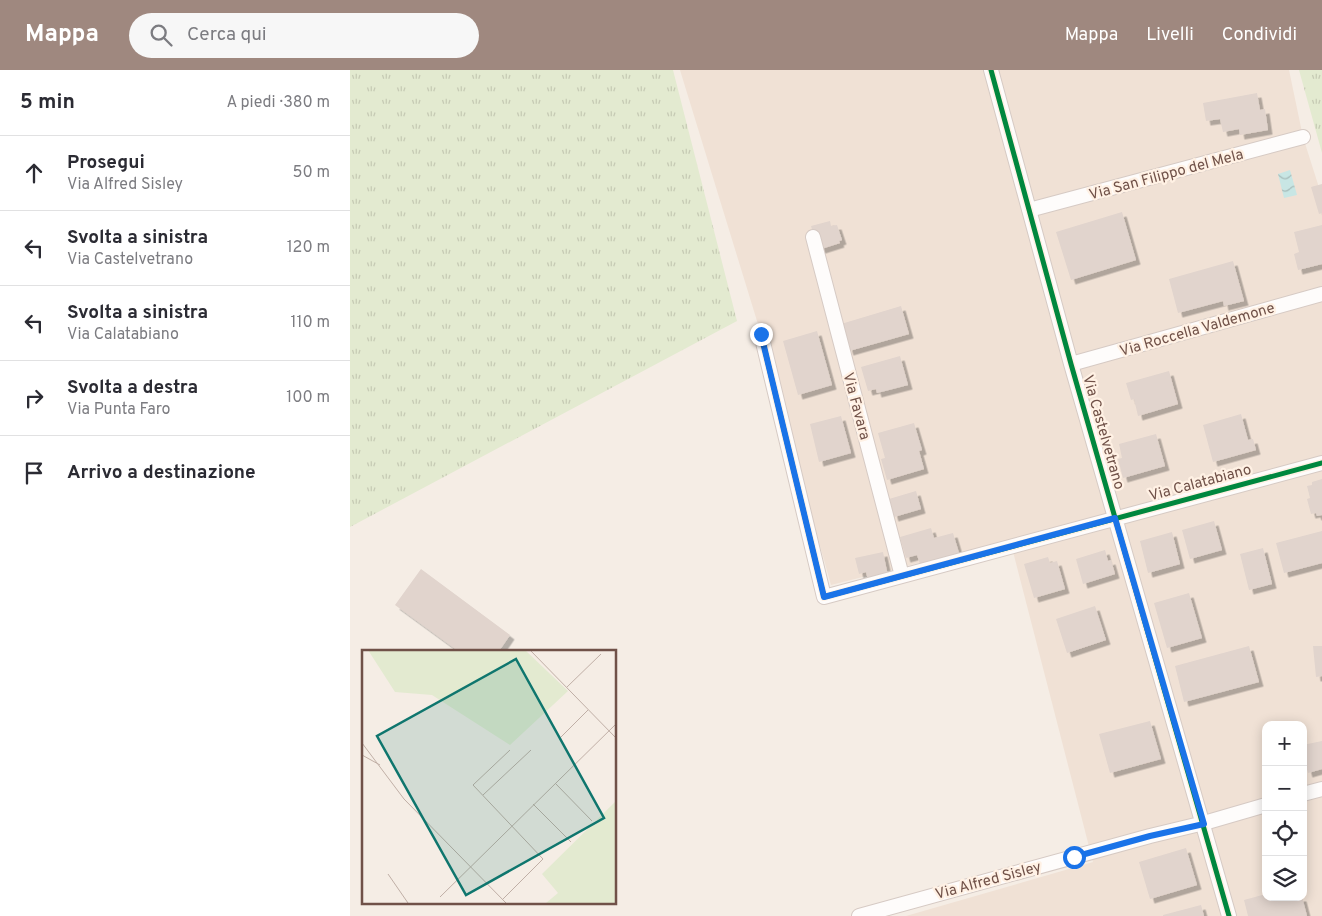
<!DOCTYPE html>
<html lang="it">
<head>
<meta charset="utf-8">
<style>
	:root { --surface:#fff; --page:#f7f7f7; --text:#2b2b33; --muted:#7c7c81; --line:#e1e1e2; --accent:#9f887f }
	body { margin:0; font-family:Overpass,sans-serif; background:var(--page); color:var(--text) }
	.controls { position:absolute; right:15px; bottom:15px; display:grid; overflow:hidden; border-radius:10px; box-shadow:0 2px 12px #0003 }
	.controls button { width:45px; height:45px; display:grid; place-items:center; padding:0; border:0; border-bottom:1px solid var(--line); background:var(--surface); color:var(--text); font:25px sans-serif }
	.stop { position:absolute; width:15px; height:15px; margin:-11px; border:4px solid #1a73e8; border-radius:50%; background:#fff }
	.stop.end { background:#1a73e8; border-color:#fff; box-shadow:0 1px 5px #0008 }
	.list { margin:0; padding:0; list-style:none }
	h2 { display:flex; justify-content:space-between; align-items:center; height:65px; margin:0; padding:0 20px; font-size:21px }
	h2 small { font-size:16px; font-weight:400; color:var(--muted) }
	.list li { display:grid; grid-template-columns:32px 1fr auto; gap:15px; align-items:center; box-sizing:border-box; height:75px; padding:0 20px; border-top:1px solid var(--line) }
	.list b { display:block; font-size:19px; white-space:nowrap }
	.list p { margin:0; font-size:16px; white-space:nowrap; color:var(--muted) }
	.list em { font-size:16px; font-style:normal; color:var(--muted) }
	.icon { flex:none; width:28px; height:28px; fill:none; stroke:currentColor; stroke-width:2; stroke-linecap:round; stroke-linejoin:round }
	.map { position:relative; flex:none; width:972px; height:846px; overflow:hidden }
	header { display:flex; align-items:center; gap:30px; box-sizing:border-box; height:70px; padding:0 25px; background:var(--accent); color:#fff }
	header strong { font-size:24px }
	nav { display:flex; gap:28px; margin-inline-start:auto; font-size:18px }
	.search { width:350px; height:45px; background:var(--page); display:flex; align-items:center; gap:12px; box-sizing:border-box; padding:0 18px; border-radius:28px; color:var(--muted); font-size:19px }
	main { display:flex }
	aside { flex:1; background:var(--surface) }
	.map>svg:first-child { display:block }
	.residential { fill:#f0e1d5; fill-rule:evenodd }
	.grass { fill:url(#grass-tufts) }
	.water { fill:url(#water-waves) }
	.building { fill:#e1d4cd; filter:url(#shadow) }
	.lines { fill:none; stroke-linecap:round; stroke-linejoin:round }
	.minor-casing { stroke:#d6cac4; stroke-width:16 }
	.minor { stroke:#fefcfb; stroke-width:14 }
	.cycleway-casing { stroke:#fff1e4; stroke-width:8 }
	.cycleway { stroke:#00873e; stroke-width:5 }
	.route { stroke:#1a73e8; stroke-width:6 }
	.labels { text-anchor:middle; stroke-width:4.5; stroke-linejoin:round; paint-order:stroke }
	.street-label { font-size:15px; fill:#705148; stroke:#fff1e4 }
	.inset-road { fill:none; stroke:#c0afa6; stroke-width:1 }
	.view { fill:#0f766e; fill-opacity:0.15; stroke:#0f766e; stroke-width:2.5 }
	.inset-edge { fill:none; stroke:#705148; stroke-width:2.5 }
</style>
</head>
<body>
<header>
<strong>Mappa</strong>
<div class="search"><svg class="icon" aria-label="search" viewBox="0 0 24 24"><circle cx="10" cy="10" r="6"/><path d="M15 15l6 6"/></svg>Cerca qui</div>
<nav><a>Mappa</a><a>Livelli</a><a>Condividi</a></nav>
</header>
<main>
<aside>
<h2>5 min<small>A piedi · 380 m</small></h2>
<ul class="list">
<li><svg class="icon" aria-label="ahead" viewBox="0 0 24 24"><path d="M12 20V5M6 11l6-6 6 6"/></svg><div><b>Prosegui</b><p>Via Alfred Sisley</p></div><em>50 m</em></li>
<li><svg class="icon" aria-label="left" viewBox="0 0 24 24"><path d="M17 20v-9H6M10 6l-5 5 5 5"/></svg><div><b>Svolta a sinistra</b><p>Via Castelvetrano</p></div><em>120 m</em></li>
<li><svg class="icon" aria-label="left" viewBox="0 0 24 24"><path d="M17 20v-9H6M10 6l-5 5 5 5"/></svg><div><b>Svolta a sinistra</b><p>Via Calatabiano</p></div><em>110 m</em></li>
<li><svg class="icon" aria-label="right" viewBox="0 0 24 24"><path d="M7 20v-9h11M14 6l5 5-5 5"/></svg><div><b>Svolta a destra</b><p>Via Punta Faro</p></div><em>100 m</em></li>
<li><svg class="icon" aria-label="arrive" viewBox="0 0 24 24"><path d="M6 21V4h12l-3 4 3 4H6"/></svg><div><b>Arrivo a destinazione</b></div></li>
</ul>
</aside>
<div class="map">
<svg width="972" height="846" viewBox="0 0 972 846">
	<defs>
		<pattern id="grass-tufts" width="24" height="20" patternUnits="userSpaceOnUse" patternTransform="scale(1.25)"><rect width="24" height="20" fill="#e3ead0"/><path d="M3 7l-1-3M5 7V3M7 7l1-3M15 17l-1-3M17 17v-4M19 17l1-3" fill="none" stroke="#c6cab4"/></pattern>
		<pattern id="water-waves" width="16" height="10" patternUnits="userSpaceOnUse" patternTransform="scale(1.25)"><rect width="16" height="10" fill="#c8e6e4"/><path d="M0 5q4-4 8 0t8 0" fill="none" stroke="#a7bdbb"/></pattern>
		<filter id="shadow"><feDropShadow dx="4.5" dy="4.5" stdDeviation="0" flood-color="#0004"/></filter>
	</defs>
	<rect width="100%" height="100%" fill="#f5ede5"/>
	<path class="residential" d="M 330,0 L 939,0 L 953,67 L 972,127 L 972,846 L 556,846 L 743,792 L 660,470 L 481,515 L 411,264 ZM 916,655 L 953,655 L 953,827 L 916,827 Z"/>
	<path class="grass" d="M 0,0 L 323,0 L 387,251 L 0,457 Z
		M 949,0 L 972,0 L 972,83 Z"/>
	<path class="water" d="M 940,100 L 947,125 L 934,128 L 928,104 Z"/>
	<path class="building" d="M 907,23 L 910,40 L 915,39 L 918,60 L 890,65 L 889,59 L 873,62 L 870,49 L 856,51 L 853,33 Z
		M 972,114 L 972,143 L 969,144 L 961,117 Z
		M 772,142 L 786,190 L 721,210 L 706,162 Z
		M 480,151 L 481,156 L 487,155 L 492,170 L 489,171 L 490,173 L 468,180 L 461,156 Z
		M 972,155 L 972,194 L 948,200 L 944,184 L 949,182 L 944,162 Z
		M 883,191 L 894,231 L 874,236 L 873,231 L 828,243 L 819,209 Z
		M 551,236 L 559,264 L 499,281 L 491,254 Z
		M 467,261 L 482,315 L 448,325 L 433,271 Z
		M 550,286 L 558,315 L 527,323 L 526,319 L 518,321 L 511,297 Z
		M 819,301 L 828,334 L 788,346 L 784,329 L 781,330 L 776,313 Z
		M 891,344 L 898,370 L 903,369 L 906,380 L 863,392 L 853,355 Z
		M 491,346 L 501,383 L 469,392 L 460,354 Z
		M 564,353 L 572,380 L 569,381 L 574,399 L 537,410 L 531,389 L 535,388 L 528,363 Z
		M 806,364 L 815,396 L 773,408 L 768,389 L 772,388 L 769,374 Z
		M 972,409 L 972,445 L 967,446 L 966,443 L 961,444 L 957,429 L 960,428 L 957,416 L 962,415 L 962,412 Z
		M 566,421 L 571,439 L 544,447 L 539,429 Z
		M 864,451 L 872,480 L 840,489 L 832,460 Z
		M 581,458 L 584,468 L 603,463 L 609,483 L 570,494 L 567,485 L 556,488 L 550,467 Z
		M 972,461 L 972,493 L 934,503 L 926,473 Z
		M 822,462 L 830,494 L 798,503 L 790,471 Z
		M 913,478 L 922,514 L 899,520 L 890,484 Z
		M 755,480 L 758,491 L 761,490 L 765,504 L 733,514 L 726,489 Z
		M 533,482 L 538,506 L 518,510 L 516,502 L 509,504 L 505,488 Z
		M 698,487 L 700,493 L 707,491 L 715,519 L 684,528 L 674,494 Z
		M 71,499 L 160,565 L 149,581 L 108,581 L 45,535 Z
		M 839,523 L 852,568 L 817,578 L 804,533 Z
		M 745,536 L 756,570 L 717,583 L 706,549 Z
		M 899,576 L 909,612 L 834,632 L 825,596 Z
		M 963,576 L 972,576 L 972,606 L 966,607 Z
		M 800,651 L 811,689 L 760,703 L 749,664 Z
		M 972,671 L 972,699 L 958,703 L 953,685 L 953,675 Z
		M 836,778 L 847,815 L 800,829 L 789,792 Z
		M 916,824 L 916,827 L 952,827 L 957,846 L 898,846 L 894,830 Z
		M 851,835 L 854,846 L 813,846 L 813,845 Z"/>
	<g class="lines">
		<defs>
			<path id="minor" d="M 641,0 L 721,294 L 879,846
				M 679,140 L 953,67
				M 463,167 L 552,506
				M 411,264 L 474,527 L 972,393
				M 721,294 L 972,224
				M 953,724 L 972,719
				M 509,846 L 800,766 L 854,753 L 916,735"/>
		</defs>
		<use href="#minor" class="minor-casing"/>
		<use href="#minor" class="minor"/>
		<defs>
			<path id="cycleway" d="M 641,0 L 721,294 L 879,846
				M 411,264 L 474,527 L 972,393"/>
		</defs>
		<use href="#cycleway" class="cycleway-casing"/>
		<use href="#cycleway" class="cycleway"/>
	</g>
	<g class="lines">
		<path class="route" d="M 411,264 L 474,527 L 765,448 L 854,754 L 800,766 L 724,787"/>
	</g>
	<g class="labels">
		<g class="street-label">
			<text transform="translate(816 104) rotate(-15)" y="5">Via San Filippo del Mela</text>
			<text transform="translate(847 259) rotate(-16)" y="5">Via Roccella Valdemone</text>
			<text transform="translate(507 336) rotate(75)" y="5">Via Favara</text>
			<text transform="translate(754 362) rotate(74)" y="5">Via Castelvetrano</text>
			<text transform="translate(850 412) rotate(-15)" y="5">Via Calatabiano</text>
			<text transform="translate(638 810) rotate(-15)" y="5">Via Alfred Sisley</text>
		</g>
	</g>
	<g transform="translate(12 580)">
		<rect width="254" height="254" fill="#f5ede5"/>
		<path d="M 6,0 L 163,0 L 206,41 L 148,95 L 70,45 L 33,42 ZM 254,151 L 254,253 L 184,253 L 196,243 L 180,224 Z" fill="#e3ead0"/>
		<path class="inset-road" d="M 168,0 L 254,88M 205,37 L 239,4M 199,87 L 226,60M 0,93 L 42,149 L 144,253M 0,105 L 18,115M 193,133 L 230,171M 121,145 L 169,100M 171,154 L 209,192M 26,224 L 46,253M 78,247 L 254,74M 141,249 L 181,209 L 111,135 L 148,100"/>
		<path class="view" d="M 154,9 L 242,168 L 104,245 L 15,86 Z"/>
		<rect width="254" height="254" class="inset-edge"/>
	</g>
</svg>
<div class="controls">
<button>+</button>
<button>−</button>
<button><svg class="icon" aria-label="locate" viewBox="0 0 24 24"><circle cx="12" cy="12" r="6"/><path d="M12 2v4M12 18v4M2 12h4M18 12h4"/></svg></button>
<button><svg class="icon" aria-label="layers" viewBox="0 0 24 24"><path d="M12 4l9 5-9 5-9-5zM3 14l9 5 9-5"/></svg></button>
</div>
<div class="stop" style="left:724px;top:787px"></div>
<div class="stop end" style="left:411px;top:264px"></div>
</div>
</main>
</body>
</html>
